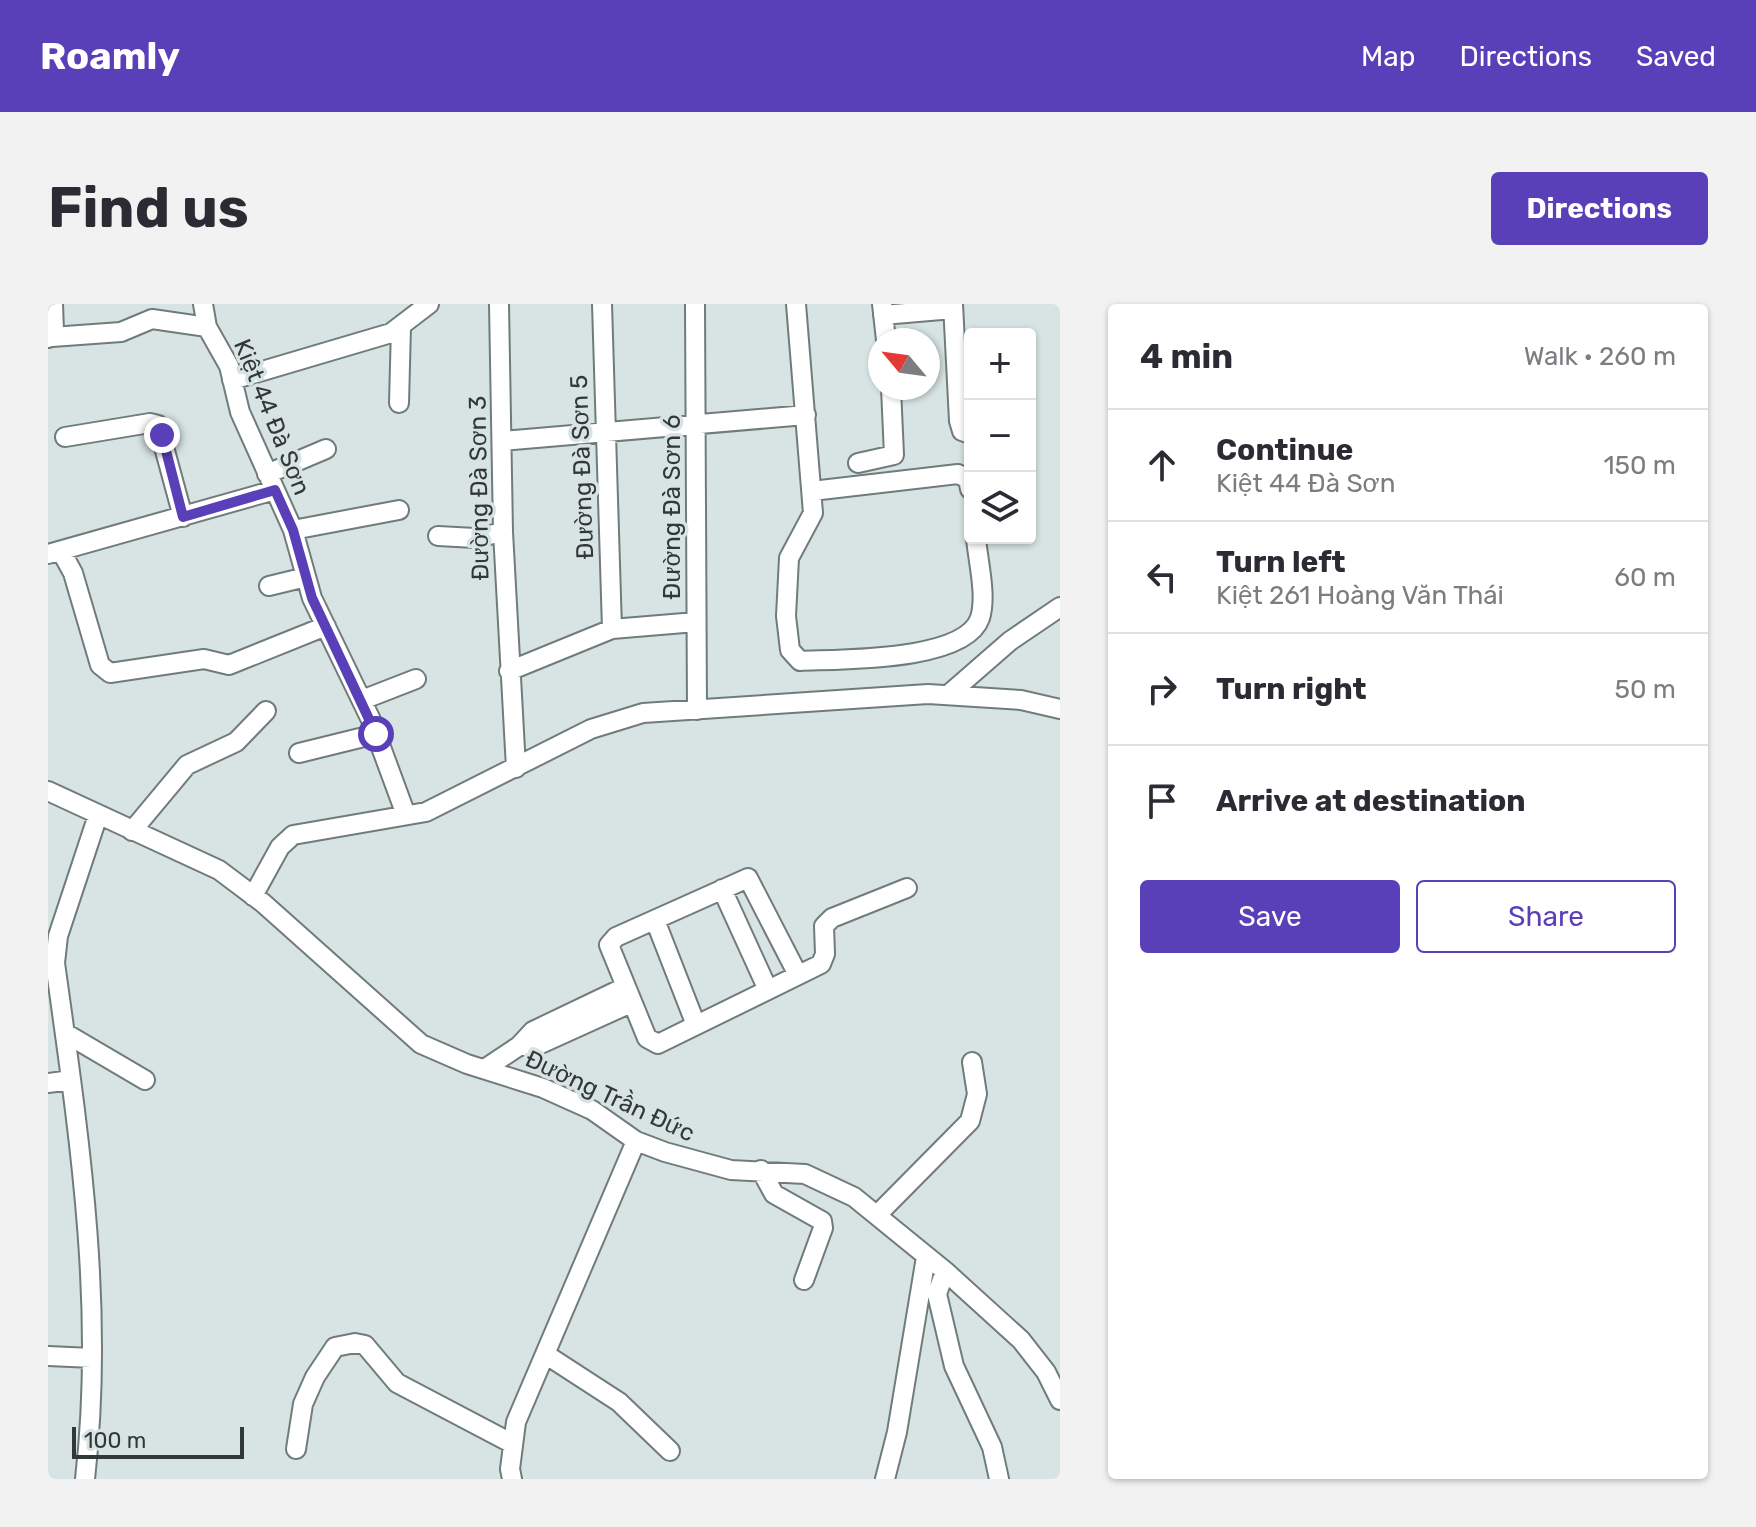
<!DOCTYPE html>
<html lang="en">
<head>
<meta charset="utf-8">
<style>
	:root { --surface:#fff; --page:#f2f2f3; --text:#2b2b33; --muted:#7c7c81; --line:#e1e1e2; --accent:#5940b8 }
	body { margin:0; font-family:Rubik,sans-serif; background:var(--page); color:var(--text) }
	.controls { position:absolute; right:24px; top:24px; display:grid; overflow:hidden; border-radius:8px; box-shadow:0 2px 6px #0004 }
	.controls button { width:72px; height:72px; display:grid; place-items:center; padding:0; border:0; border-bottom:2px solid var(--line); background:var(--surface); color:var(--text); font:40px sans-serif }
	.compass { position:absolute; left:820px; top:24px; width:72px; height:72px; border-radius:50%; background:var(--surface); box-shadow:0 2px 6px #0004; rotate:299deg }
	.scale { position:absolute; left:24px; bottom:20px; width:172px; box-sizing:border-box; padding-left:8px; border:4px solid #323737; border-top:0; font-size:22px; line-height:28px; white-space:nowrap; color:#323737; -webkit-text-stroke:6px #d7e4e3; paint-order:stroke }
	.stop { position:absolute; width:24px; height:24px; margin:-18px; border:6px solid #5940b8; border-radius:50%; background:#fff }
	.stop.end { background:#5940b8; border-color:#fff; box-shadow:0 2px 8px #0008 }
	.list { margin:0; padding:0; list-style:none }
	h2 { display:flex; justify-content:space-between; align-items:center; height:104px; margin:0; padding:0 32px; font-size:34px }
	h2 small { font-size:26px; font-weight:400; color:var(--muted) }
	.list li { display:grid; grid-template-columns:52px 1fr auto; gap:24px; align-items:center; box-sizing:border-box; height:112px; padding:0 32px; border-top:2px solid var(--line) }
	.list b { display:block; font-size:30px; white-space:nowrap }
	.list p { margin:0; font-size:26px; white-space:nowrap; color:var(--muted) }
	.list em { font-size:26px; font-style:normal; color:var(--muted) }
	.actions { display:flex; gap:16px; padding:24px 32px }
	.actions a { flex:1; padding:18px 0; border:2px solid var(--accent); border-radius:8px; text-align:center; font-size:28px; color:var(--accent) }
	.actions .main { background:var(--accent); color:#fff }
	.icon { flex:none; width:44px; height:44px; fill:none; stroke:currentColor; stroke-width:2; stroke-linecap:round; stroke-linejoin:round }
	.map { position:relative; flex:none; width:1012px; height:1175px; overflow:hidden; border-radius:8px }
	header { display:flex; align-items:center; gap:48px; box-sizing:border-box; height:112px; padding:0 40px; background:var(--accent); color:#fff }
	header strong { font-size:38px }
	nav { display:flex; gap:44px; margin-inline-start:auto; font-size:28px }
	.intro { display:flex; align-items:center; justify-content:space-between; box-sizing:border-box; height:192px; padding:0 48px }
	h1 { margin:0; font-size:56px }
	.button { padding:20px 36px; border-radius:8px; background:var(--accent); color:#fff; font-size:28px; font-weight:700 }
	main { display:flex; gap:48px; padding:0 48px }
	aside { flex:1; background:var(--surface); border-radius:8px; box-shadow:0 2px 6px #0004 }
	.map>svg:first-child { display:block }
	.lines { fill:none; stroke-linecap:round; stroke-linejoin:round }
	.minor-casing { stroke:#707c7b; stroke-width:22 }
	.minor { stroke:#fff; stroke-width:18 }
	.route { stroke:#5940b8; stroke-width:10 }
	.labels { text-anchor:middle; stroke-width:7; stroke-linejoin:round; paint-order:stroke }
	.street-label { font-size:24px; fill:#323737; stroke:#d7e4e3 }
</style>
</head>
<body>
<header>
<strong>Roamly</strong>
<nav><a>Map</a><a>Directions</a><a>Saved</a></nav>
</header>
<div class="intro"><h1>Find us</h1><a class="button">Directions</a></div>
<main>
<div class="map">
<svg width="1012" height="1175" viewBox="0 0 1012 1175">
	<rect width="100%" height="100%" fill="#d7e4e3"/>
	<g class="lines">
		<defs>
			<path id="minor" d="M 155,0 L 159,23 L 181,62 L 192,108 L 245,226 L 264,294 L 323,416 L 358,511
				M 451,0 L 455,228 L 468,464
				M 554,0 L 564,325
				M 647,0 L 649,406
				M 748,0 L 765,209 L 741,254 L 738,312 L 742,346 L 752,357 C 791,355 917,358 932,314 C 939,291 930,258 928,234
				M 834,0 L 838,36
				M 905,0 L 911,117 L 914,127 L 922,130
				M 835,11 L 905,5
				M 4,33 L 73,28 L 104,15 L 159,23
				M 0,34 L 6,27 L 5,0
				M 184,76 L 343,29 L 381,0
				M 351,99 L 353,23
				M 17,133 L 102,119 L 110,121 L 135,213
				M 454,137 L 758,111
				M 810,159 L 846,151 L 843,84
				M 219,170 L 278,145
				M 764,187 L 910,170 L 920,175 L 922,185
				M 245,226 L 351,206
				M 390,232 L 427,234 L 455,228
				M 13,247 L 25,269 L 52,361 L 62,369 L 156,355 L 181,361 L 278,322
				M 0,250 L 227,186
				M 221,282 L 258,273
				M 461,367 L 564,325 L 648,318
				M 900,391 L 962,337 L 1012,303
				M 314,396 L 368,375
				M 251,449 L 328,430
				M 0,487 L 171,566 L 215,599 L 373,740 L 419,760 L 495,784 L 544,806 L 588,837 L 617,848 L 683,866 L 757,870 L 806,893 L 897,967 L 973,1036 L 998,1068 L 1012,1096
				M 84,527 L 139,461 L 188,438 L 218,407
				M 674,585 L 720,686
				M 205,592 L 232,543 L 245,531 L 378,508 L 543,425 L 595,409 L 880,390 L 973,396 L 1012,405
				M 607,616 L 648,721
				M 750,671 L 700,574 L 568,633 L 561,641 L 599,734 L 610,740 L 773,660 L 777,650 L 776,622 L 784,614 L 859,584
				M 577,683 L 485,727 L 471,742 L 488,742 L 583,699
				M 17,729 L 97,776
				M 438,764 L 471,742
				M 0,779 L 23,776
				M 713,866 L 726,890 L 774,917 L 775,924 L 756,976
				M 829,911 L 922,817 L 929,790 L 924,758
				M 897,967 L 889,990 L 906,1062 L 944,1143 L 951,1175
				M 497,1050 L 571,1098 L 622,1147
				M 0,1052 L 44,1054
				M 248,1145 L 255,1100 L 267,1073 L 287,1043 L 307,1039 L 317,1041 L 349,1079 L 465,1140
				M 37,1175 C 57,1001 31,831 7,659 L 10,632 L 50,511
				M 464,1175 L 462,1165 L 468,1118 L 588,837
				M 837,1175 L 849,1128 L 878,953"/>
		</defs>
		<use href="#minor" class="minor-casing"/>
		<use href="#minor" class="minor"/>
	</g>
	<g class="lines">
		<path class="route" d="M 114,131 L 135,213 L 227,186 L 245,226 L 264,294 L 328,430"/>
	</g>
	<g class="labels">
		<g class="street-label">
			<text transform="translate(224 113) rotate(68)" y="8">Kiệt 44 Đà Sơn</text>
			<text transform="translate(534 163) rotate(-92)" y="8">Đường Đà Sơn 5</text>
			<text transform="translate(431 184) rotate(-91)" y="8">Đường Đà Sơn 3</text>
			<text transform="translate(624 203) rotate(-90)" y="8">Đường Đà Sơn 6</text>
			<text transform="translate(562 792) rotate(25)" y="8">Đường Trần Đức</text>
		</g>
	</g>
</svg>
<div class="controls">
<button>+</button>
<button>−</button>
<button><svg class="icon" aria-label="layers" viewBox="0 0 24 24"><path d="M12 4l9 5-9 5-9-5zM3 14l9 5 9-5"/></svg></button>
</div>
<svg class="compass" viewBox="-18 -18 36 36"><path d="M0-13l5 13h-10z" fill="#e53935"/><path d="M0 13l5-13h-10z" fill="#7c7c81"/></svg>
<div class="scale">100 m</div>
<div class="stop" style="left:328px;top:430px"></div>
<div class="stop end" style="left:114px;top:131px"></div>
</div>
<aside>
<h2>4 min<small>Walk · 260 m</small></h2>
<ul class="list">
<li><svg class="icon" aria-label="ahead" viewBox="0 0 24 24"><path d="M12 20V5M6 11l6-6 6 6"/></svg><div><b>Continue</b><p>Kiệt 44 Đà Sơn</p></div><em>150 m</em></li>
<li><svg class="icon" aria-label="left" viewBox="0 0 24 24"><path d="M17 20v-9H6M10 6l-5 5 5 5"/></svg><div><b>Turn left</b><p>Kiệt 261 Hoàng Văn Thái</p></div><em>60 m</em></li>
<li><svg class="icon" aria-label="right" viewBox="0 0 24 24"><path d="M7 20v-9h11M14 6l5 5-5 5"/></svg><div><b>Turn right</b></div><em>50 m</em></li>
<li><svg class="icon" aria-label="arrive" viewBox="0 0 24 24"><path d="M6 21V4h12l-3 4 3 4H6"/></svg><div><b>Arrive at destination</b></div></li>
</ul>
<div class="actions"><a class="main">Save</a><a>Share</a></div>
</aside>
</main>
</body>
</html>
